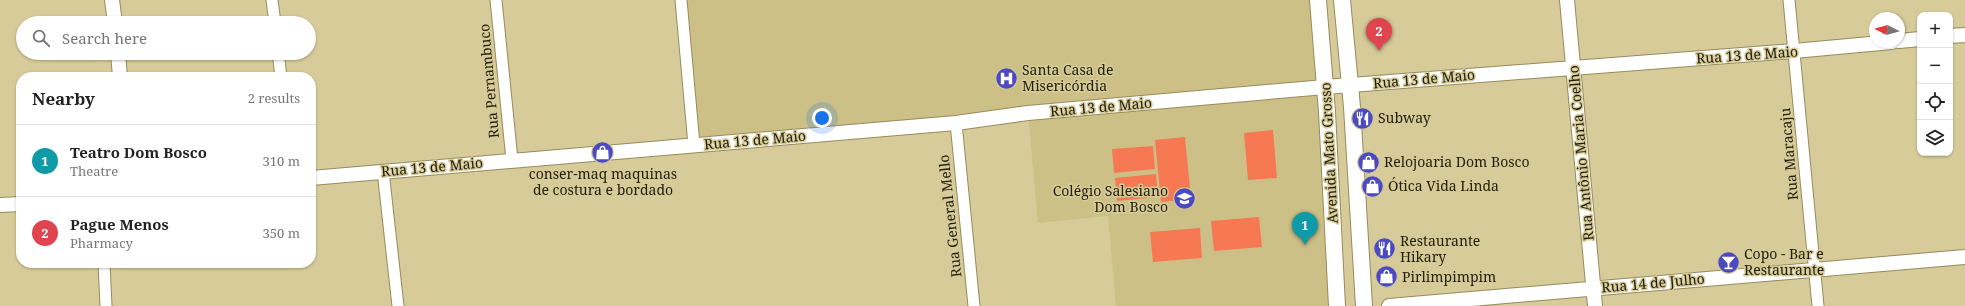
<!DOCTYPE html>
<html lang="en">
<head>
<meta charset="utf-8">
<style>
	:root { --surface:#fff; --page:#f6f6f6; --text:#222; --muted:#767676; --line:#e0e0e0; --accent:#ea580c }
	body { margin:0; font-family:"Noto Serif",serif; background:var(--page); color:var(--text) }
	.controls { position:absolute; right:12px; top:12px; display:grid; overflow:hidden; border-radius:8px; box-shadow:0 1px 3px #0004 }
	.controls button { width:36px; height:36px; display:grid; place-items:center; padding:0; border:0; border-bottom:1px solid var(--line); background:var(--surface); color:var(--text); font:20px sans-serif }
	.compass { position:absolute; left:1869px; top:12px; width:36px; height:36px; border-radius:50%; background:var(--surface); box-shadow:0 1px 3px #0004; rotate:275deg }
	.you { position:absolute; left:822px; top:118px; width:14px; height:14px; margin:-10px; border:3px solid #fff; border-radius:50%; background:#1a73e8; box-shadow:0 0 0 6px #1a73e833 }
	.badge { display:grid; place-items:center; width:26px; height:26px; border-radius:50%; background:var(--accent); color:#fff; font-size:13px; font-weight:700 }
	.pin { position:absolute; translate:-50% -33px; filter:drop-shadow(0 1px 2px #0008) }
	.pin::after { content:''; position:absolute; top:21px; width:14px; height:12px; background:inherit; clip-path:polygon(0 0,100% 0,50% 100%) }
	.list { margin:0; padding:0; list-style:none }
	h2 { display:flex; justify-content:space-between; align-items:center; height:52px; margin:0; padding:0 16px; font-size:17px }
	h2 small { font-size:13px; font-weight:400; color:var(--muted) }
	.list li { display:grid; grid-template-columns:26px 1fr auto; gap:12px; align-items:center; box-sizing:border-box; height:72px; padding:0 16px; border-top:1px solid var(--line) }
	.list b { display:block; font-size:15px; white-space:nowrap }
	.list p { margin:0; font-size:13px; white-space:nowrap; color:var(--muted) }
	.list em { font-size:13px; font-style:normal; color:var(--muted) }
	.icon { flex:none; width:22px; height:22px; fill:none; stroke:currentColor; stroke-width:2; stroke-linecap:round; stroke-linejoin:round }
	.map { position:relative; flex:none; width:1965px; height:306px; overflow:hidden }
	.search { position:absolute; background:var(--surface); box-shadow:0 1px 3px #0004; left:16px; top:16px; width:300px; height:44px; display:flex; align-items:center; gap:10px; box-sizing:border-box; padding:0 14px; border-radius:22px; color:var(--muted); font-size:15px }
	.panel { position:absolute; background:var(--surface); box-shadow:0 1px 3px #0004; left:16px; top:72px; width:300px; height:196px; border-radius:16px }
	.map>svg:first-child { display:block }
	.built { fill:#cdc087 }
	.green { fill:#f67953 }
	.lines { fill:none; stroke-linecap:round; stroke-linejoin:round }
	.minor-casing { stroke:#968b5c; stroke-width:13 }
	.tertiary-casing { stroke:#968b5c; stroke-width:16 }
	.secondary-casing { stroke:#968b5c; stroke-width:18 }
	.minor { stroke:#fff; stroke-width:11 }
	.tertiary { stroke:#fff; stroke-width:14 }
	.secondary { stroke:#fff; stroke-width:16 }
	.labels { text-anchor:middle; stroke-width:3; stroke-linejoin:round; paint-order:stroke }
	.street-label { font-size:14px; fill:#24200c; stroke:#d6cb99 }
	.poi-label { font-size:14px; fill:#24200c; stroke:#d6cb99; text-anchor:start }
</style>
</head>
<body>
<div class="map">
<svg width="1965" height="306" viewBox="0 0 1965 306">
	<rect width="100%" height="100%" fill="#d6cb99"/>
	<path class="built" d="M 681,0 L 1318,0 L 1337,306 L 1116,306 L 1108,216 L 1038,223 L 1028,113 L 694,145 Z"/>
	<path class="green" d="M 1273,130 L 1277,178 L 1248,180 L 1244,133 Z
		M 1185,137 L 1191,199 L 1161,202 L 1155,140 Z
		M 1153,146 L 1155,169 L 1114,173 L 1112,149 Z
		M 1156,174 L 1158,197 L 1117,201 L 1115,178 Z
		M 1259,217 L 1262,247 L 1214,251 L 1211,221 Z
		M 1200,228 L 1202,258 L 1153,262 L 1150,232 Z"/>
	<g class="lines">
		<defs>
			<path id="minor" d="M 272,0 L 275,23
				M 496,0 L 512,160
				M 681,0 L 694,145
				M 1789,0 L 1818,306
				M 278,53 L 281,77
				M 956,123 L 974,306
				M 383,171 L 398,306
				M 104,263 L 106,306"/>
			<path id="tertiary" d="M 112,0 L 115,23
				M 1567,0 L 1595,306
				M 1950,36 L 1965,35
				M 1899,41 L 1920,39
				M 118,53 L 120,77
				M 311,178 L 956,123 L 1028,113 L 1325,87 L 1794,51 L 1892,42
				M 0,205 L 21,204
				M 1389,306 L 1965,257"/>
			<path id="secondary" d="M 1318,0 L 1327,112 L 1337,306
				M 1342,0 L 1352,107 L 1364,306"/>
		</defs>
		<use href="#minor" class="minor-casing"/>
		<use href="#tertiary" class="tertiary-casing"/>
		<use href="#secondary" class="secondary-casing"/>
		<use href="#minor" class="minor"/>
		<use href="#tertiary" class="tertiary"/>
		<use href="#secondary" class="secondary"/>
	</g>
	<defs>
		<symbol id="hospital-disc" viewBox="-11 -11 22 22"><circle r="9.5" fill="#4b4ac0" stroke="#d6cb99"/><path d="M-5-5h3v3.5h4V-5h3V5h-3V1.5h-4V5h-3Z" fill="#fff"/></symbol>
		<symbol id="restaurant-disc" viewBox="-11 -11 22 22"><circle r="9.5" fill="#4b4ac0" stroke="#d6cb99"/><path d="M-5-6h1v4h1v-4h1v4h1v-4h1v5L-1.5 .5V6h-2V.5L-5-1ZM5-6V6H3V1.5H1.5Q1.5-4 5-6Z" fill="#fff"/></symbol>
		<symbol id="shop-disc" viewBox="-11 -11 22 22"><circle r="9.5" fill="#4b4ac0" stroke="#d6cb99"/><path d="M-5-2.5h2.3a2.7 3.5 0 0 1 5.4 0H5L5.5 6h-11ZM-1.5-2.5h3a1.5 2.3 0 0 0-3 0Z" fill="#fff"/></symbol>
		<symbol id="school-disc" viewBox="-11 -11 22 22"><circle r="9.5" fill="#4b4ac0" stroke="#d6cb99"/><path d="M0-5L7-2L0 1L-7-2ZM-4 1L0 2.5L4 1V4Q0 6-4 4Z" fill="#fff"/></symbol>
		<symbol id="bar-disc" viewBox="-11 -11 22 22"><circle r="9.5" fill="#4b4ac0" stroke="#d6cb99"/><path d="M-6-5H6L.8 .8V4.5H3.5V6h-7V4.5H-.8V.8Z" fill="#fff"/></symbol>
	</defs>
	<g fill-rule="evenodd">
		<use href="#hospital-disc" x="994" y="66" width="25" height="25"/>
		<use href="#restaurant-disc" x="1350" y="106" width="25" height="25"/>
		<use href="#shop-disc" x="590" y="140" width="25" height="25"/>
		<use href="#shop-disc" x="1356" y="150" width="25" height="25"/>
		<use href="#shop-disc" x="1360" y="174" width="25" height="25"/>
		<use href="#school-disc" x="1172" y="186" width="25" height="25"/>
		<use href="#restaurant-disc" x="1372" y="236" width="25" height="25"/>
		<use href="#bar-disc" x="1716" y="250" width="25" height="25"/>
		<use href="#shop-disc" x="1374" y="264" width="25" height="25"/>
	</g>
	<g class="labels">
		<g class="street-label">
			<text transform="translate(1747 55) rotate(-4)" y="5">Rua 13 de Maio</text>
			<text transform="translate(1424 79) rotate(-5)" y="5">Rua 13 de Maio</text>
			<text transform="translate(489 81) rotate(-95)" y="5">Rua Pernambuco</text>
			<text transform="translate(1101 107) rotate(-5)" y="5">Rua 13 de Maio</text>
			<text transform="translate(755 140) rotate(-5)" y="5">Rua 13 de Maio</text>
			<text transform="translate(1329 153) rotate(-93)" y="5">Avenida Mato Grosso</text>
			<text transform="translate(1581 153) rotate(-95)" y="5">Rua Antônio Maria Coelho</text>
			<text transform="translate(1789 154) rotate(-95)" y="5">Rua Maracaju</text>
			<text transform="translate(432 167) rotate(-5)" y="5">Rua 13 de Maio</text>
			<text transform="translate(950 216) rotate(-96)" y="5">Rua General Mello</text>
			<text transform="translate(1653 283) rotate(-5)" y="5">Rua 14 de Julho</text>
		</g>
		<g class="poi-label">
			<text x="1022" y="75">Santa Casa de<tspan x="1022" dy="16">Misericórdia</tspan></text>
			<text x="1378" y="123">Subway</text>
			<text x="1384" y="167">Relojoaria Dom Bosco</text>
			<text x="603" y="179" text-anchor="middle">conser-maq maquinas<tspan x="603" dy="16">de costura e bordado</tspan></text>
			<text x="1388" y="191">Ótica Vida Linda</text>
			<text x="1168" y="196" text-anchor="end">Colégio Salesiano<tspan x="1168" dy="16">Dom Bosco</tspan></text>
			<text x="1400" y="246">Restaurante<tspan x="1400" dy="16">Hikary</tspan></text>
			<text x="1744" y="259">Copo - Bar e<tspan x="1744" dy="16">Restaurante</tspan></text>
			<text x="1402" y="282">Pirlimpimpim</text>
		</g>
	</g>
</svg>
<div class="controls">
<button>+</button>
<button>−</button>
<button><svg class="icon" aria-label="locate" viewBox="0 0 24 24"><circle cx="12" cy="12" r="6"/><path d="M12 2v4M12 18v4M2 12h4M18 12h4"/></svg></button>
<button><svg class="icon" aria-label="layers" viewBox="0 0 24 24"><path d="M12 4l9 5-9 5-9-5zM3 14l9 5 9-5"/></svg></button>
</div>
<svg class="compass" viewBox="-18 -18 36 36"><path d="M0-13l5 13h-10z" fill="#e53935"/><path d="M0 13l5-13h-10z" fill="#767676"/></svg>
<div class="you"></div>
<div class="pin badge" style="left:1305px;top:245px;background:#0f9aa8">1</div>
<div class="pin badge" style="left:1379px;top:51px;background:#e0444e">2</div>
<div class="search"><svg class="icon" aria-label="search" viewBox="0 0 24 24"><circle cx="10" cy="10" r="6"/><path d="M15 15l6 6"/></svg>Search here</div>
<section class="panel">
<h2>Nearby<small>2 results</small></h2>
<ul class="list">
<li><span class="badge" style="background:#0f9aa8">1</span><div><b>Teatro Dom Bosco</b><p>Theatre</p></div><em>310 m</em></li>
<li><span class="badge" style="background:#e0444e">2</span><div><b>Pague Menos</b><p>Pharmacy</p></div><em>350 m</em></li>
</ul>
</section>
</div>
</body>
</html>
